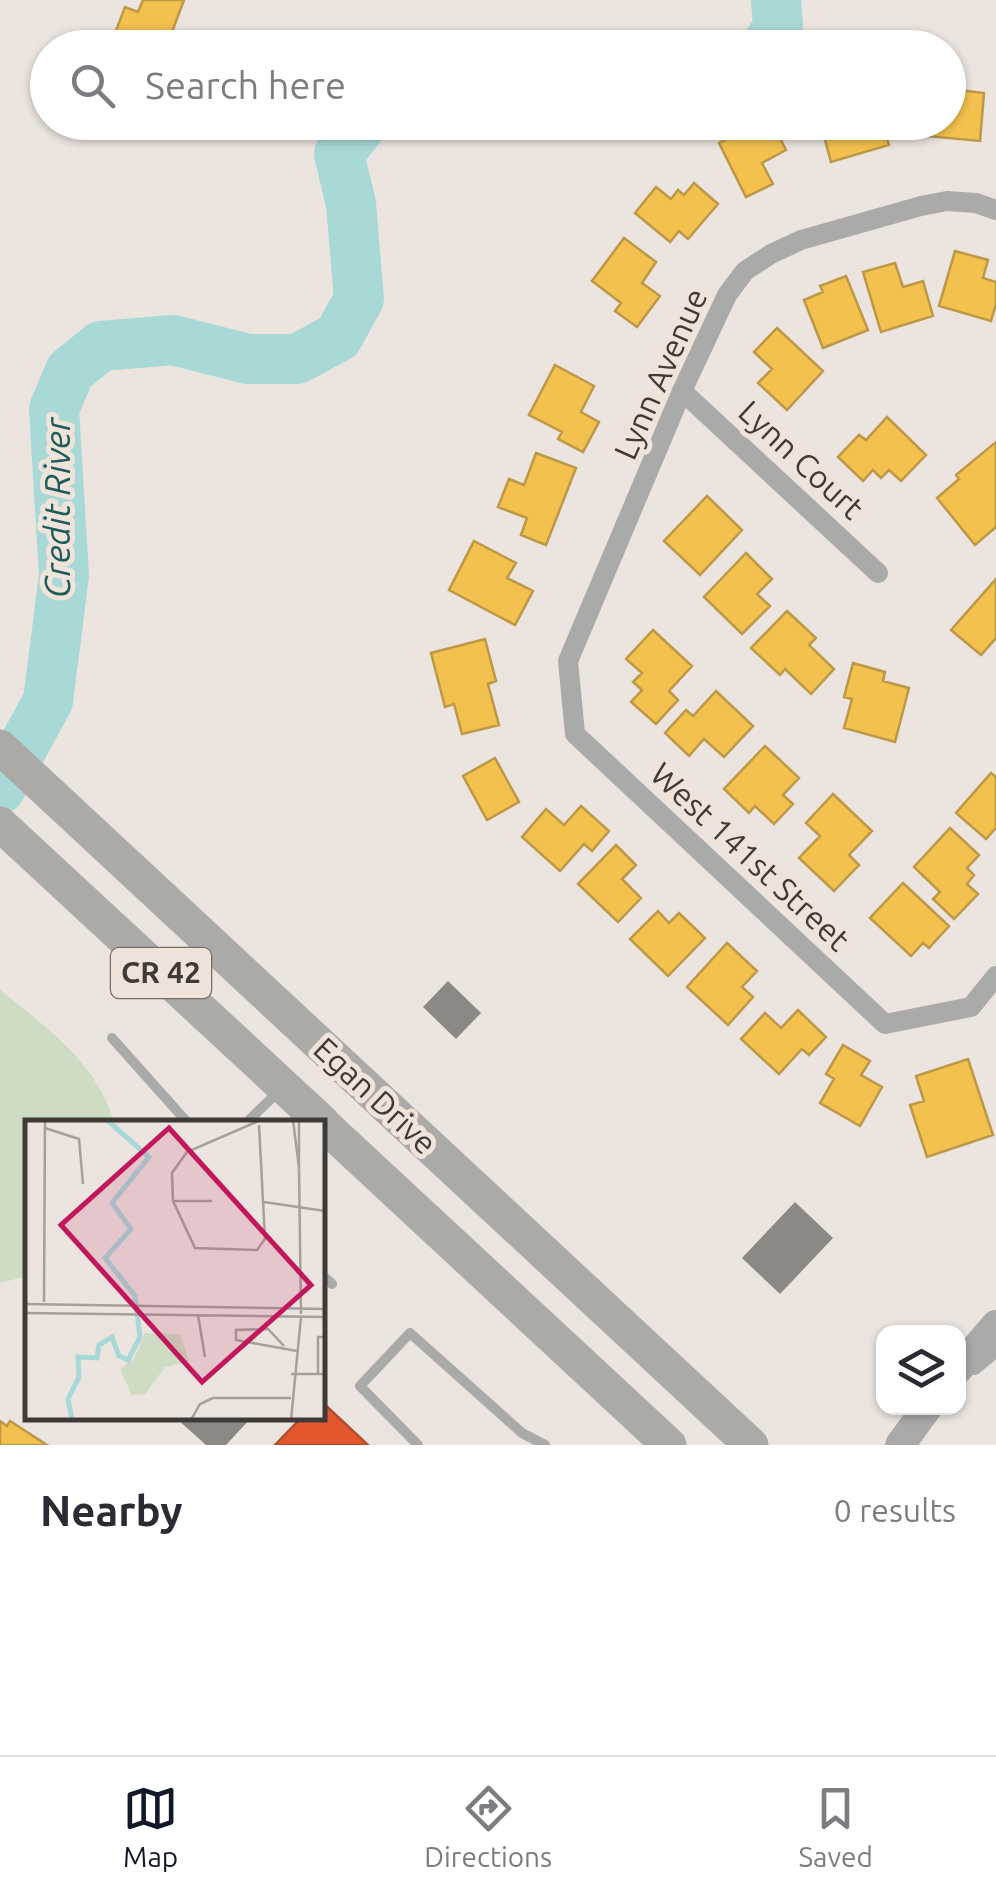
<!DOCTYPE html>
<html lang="en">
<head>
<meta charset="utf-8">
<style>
	:root { --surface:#fff; --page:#f7f7f7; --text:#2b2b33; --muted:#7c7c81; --line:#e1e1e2; --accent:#111827 }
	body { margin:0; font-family:Ubuntu,sans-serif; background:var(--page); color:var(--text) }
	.controls { position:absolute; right:30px; bottom:30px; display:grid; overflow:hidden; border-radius:20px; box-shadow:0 2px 8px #0004 }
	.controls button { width:90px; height:90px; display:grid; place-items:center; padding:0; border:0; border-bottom:2px solid var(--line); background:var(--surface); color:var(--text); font:50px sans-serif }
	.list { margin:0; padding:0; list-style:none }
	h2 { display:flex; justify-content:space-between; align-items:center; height:130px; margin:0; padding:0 40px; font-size:42px }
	h2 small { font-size:32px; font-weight:400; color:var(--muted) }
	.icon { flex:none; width:55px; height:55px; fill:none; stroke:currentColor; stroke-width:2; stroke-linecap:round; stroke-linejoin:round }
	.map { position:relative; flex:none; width:996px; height:1445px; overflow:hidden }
	.search { position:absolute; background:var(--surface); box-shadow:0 2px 8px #0004; left:30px; right:30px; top:30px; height:110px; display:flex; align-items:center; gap:25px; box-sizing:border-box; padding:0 35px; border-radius:55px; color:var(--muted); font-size:38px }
	.sheet { height:310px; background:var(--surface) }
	nav { display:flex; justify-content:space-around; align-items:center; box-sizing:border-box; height:140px; border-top:2px solid var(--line); background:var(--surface); font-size:28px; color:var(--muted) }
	nav a { display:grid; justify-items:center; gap:5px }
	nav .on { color:var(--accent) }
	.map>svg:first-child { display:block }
	.green { fill:#cddcc2 }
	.homes { fill:#f2c14e; stroke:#bc9847; stroke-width:2.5 }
	.shops { fill:#e4572e; stroke:#b24e30; stroke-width:2.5 }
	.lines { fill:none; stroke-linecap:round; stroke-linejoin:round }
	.river { stroke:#a8d9d7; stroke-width:50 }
	.building { fill:#8c8884 }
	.service { stroke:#aaaaa8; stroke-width:10 }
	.minor { stroke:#aaaaa8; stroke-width:20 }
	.secondary { stroke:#aaa9a7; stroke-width:30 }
	.trunk { stroke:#acaaa6; stroke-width:35 }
	.labels { text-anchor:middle; stroke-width:10; stroke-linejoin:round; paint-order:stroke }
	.shield { fill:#f0e3da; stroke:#746d67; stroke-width:2.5 }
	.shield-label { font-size:30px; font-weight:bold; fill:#3f3a36 }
	.street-label { font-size:32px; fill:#3f3a36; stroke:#f0e3da }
	.water-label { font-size:35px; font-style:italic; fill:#1e5b5b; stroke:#f0e3da }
	.inset-river { fill:none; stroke:#a8d9d7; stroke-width:5 }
	.inset-road { fill:none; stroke:#a6a09b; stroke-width:2.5 }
	.view { fill:#c2185b; fill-opacity:0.15; stroke:#c2185b; stroke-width:5 }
	.inset-edge { fill:none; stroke:#3f3a36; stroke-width:5 }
</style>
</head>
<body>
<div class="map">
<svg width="996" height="1445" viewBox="0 0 996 1445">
	<rect width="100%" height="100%" fill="#ebe4df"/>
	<path class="green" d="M 0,990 C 46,1027 97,1063 114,1122 L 28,1122 L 27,1276 L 0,1283 Z"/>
	<path class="homes" d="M 143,0 L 184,0 L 166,48 L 130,48 L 112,41 L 125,7 L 138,12 Z
		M 951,89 L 984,93 L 980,141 L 915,135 L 917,122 L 948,122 Z
		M 759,122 L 772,122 L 786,150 L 762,163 L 773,184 L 746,197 L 719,143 Z
		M 820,122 L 882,122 L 889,145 L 831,162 Z
		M 694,183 L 718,204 L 688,239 L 679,231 L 670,242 L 635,213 L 656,187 L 671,199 L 678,190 L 684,195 Z
		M 624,238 L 656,262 L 642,283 L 660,296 L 637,327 L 615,311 L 621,303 L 592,281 Z
		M 955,251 L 988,260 L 983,278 L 996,282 L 996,304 L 991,321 L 939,306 Z
		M 895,263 L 903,287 L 923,281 L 933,316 L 881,332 L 863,272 Z
		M 846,276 L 868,330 L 823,348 L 804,300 L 823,292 L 820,286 Z
		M 777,328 L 823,371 L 787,410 L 758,383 L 772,369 L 754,352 Z
		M 555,365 L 594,386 L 581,412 L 599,422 L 583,452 L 558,439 L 562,432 L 529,415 Z
		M 887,417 L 926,455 L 901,481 L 889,470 L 881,478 L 873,470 L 863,481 L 838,457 L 859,435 L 866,440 Z
		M 996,442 L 996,527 L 975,545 L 937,498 L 959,479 L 956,475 Z
		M 536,453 L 576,468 L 546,545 L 521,535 L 527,518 L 498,507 L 509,479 L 524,485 Z
		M 707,496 L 742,530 L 700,575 L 664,541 Z
		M 474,541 L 516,563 L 507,578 L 533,591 L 515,625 L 449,590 Z
		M 746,553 L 772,579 L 757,594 L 770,606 L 742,634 L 704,597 Z
		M 996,579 L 996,638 L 981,655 L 951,630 Z
		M 787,611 L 816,638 L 809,645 L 834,669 L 811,694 L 785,669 L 780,675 L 751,648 Z
		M 653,630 L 692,666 L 669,691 L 678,700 L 656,724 L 631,702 L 642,690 L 633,682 L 642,673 L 626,659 Z
		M 485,639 L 496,681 L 488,684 L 499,725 L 462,734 L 454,704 L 445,707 L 431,653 Z
		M 853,663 L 885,672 L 883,681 L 909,688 L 895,742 L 844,728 L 852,699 L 844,697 Z
		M 716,691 L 753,726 L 724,757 L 704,739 L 689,756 L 665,733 L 686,710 L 693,716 Z
		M 765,746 L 799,778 L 783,795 L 793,804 L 774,824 L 755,806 L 749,813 L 724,789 Z
		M 495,758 L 519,802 L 487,820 L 463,776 Z
		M 991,773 L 996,777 L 996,828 L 986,839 L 956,813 Z
		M 833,794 L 872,831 L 849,855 L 859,865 L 834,891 L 799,858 L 820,836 L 806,823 Z
		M 581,806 L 609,831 L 592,851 L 584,844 L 560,871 L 522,837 L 546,809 L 564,825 Z
		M 950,828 L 979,855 L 967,868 L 974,875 L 967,884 L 978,894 L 954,919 L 933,899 L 940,892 L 914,867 Z
		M 616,845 L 636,865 L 622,879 L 641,898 L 618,922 L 578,884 Z
		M 903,883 L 949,926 L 929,948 L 923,943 L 911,956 L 870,918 Z
		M 658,911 L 669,923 L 679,913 L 705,938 L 668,976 L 630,939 Z
		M 727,943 L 757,971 L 742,987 L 753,997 L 728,1025 L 687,987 Z
		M 798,1010 L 826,1037 L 809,1055 L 802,1049 L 779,1074 L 741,1039 L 765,1013 L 781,1028 Z
		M 843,1045 L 870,1061 L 861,1075 L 882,1087 L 860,1126 L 820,1103 L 834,1079 L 826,1074 Z
		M 968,1059 L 993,1135 L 927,1157 L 910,1105 L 924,1101 L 916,1076 Z
		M 0,1421 L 7,1426 L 10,1421 L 47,1445 L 0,1445 Z"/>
	<path class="shops" d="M 322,1402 L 368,1445 L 275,1445 L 301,1418 L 322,1418 Z"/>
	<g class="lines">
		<path class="river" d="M 765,48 L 778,27 L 776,0
			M 0,789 L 48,701 L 64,575 L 54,409 L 70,371 L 101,346 L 173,340 L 248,359 L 297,359 L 338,337 L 359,299 L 351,204 L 339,154 L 364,122"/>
	</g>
	<path class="building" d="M 448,981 L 481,1013 L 456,1039 L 423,1007 Z
		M 795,1202 L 833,1238 L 780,1294 L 742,1258 Z
		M 176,1418 L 251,1418 L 226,1445 L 206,1445 Z"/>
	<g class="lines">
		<path class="service" d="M 112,1038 L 187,1122
			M 247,1122 L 279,1091
			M 322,1275 L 332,1284
			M 975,1370 L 996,1353
			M 418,1445 L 360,1386 L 410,1333 L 522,1433 L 545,1445"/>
		<path class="minor" d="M 996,210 L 976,203 L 947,201 L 921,206 L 801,240 L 771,254 L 745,271 L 727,295 L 682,391 L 568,661 L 575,734 L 885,1024 L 971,1007 L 996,976
			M 682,391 L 878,573"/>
		<path class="secondary" d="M 958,1369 L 996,1325
			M 900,1445 L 927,1408"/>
		<path class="trunk" d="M 0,747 L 751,1445
			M 0,824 L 322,1122
			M 322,1123 L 669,1445"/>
	</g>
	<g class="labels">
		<rect class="shield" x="111" y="948" width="100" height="50" rx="8"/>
		<g class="shield-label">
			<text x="161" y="983">CR 42</text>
		</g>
		<g class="street-label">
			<text transform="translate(661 374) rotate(-66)" y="11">Lynn Avenue</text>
			<text transform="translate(801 460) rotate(43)" y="11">Lynn Court</text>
			<text transform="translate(750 857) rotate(43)" y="11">West 141st Street</text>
			<text transform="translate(375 1096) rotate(43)" y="11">Egan Drive</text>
		</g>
		<g class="water-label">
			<text transform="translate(58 508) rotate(-90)" y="12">Credit River</text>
		</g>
	</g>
	<g transform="translate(25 1120)">
		<rect width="300" height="300" fill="#ebe4df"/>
		<path d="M 120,213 L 155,214 L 164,241 L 140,247 L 120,274 L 107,275 L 95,249 L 109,239 Z" fill="#cddcc2"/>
		<path class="inset-river" d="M 47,300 L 43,279 L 54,257 L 53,237 L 72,238 L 74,225 L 87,217 L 94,236 L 103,240 L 115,217 L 110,176 L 80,138 L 106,109 L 87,83 L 124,37 L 82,0"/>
		<path class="inset-road" d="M 268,0 L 274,48 L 274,0M 234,5 L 240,119 L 232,130 L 170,128 L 148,81 L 147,53 L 162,32 L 236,0M 20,8 L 54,19 L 58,64M 274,48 L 276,194M 148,81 L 187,81M 239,82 L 300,91M 19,182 L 20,0M 0,184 L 300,189M 0,193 L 300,197M 173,195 L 180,237M 259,226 L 243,209 L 211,210 L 211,220 L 272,231M 266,254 L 300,254M 293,254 L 293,217 L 300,217M 166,300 L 175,284 L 188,278 L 266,278M 266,300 L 276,197"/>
		<path class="view" d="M 144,8 L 286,165 L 177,262 L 36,105 Z"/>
		<rect width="300" height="300" class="inset-edge"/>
	</g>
</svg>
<div class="controls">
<button><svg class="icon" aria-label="layers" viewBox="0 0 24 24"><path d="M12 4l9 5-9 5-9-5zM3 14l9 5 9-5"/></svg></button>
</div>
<div class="search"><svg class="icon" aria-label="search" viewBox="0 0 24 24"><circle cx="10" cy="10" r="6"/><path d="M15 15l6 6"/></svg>Search here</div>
</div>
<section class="sheet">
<h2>Nearby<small>0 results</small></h2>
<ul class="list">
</ul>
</section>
<nav>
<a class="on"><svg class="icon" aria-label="map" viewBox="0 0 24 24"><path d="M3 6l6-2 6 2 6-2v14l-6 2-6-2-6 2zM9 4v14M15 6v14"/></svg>Map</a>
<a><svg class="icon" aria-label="directions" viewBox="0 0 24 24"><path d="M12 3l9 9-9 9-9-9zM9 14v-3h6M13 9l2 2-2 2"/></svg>Directions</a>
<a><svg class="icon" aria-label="saved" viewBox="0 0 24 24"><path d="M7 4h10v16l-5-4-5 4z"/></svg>Saved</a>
</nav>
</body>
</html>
